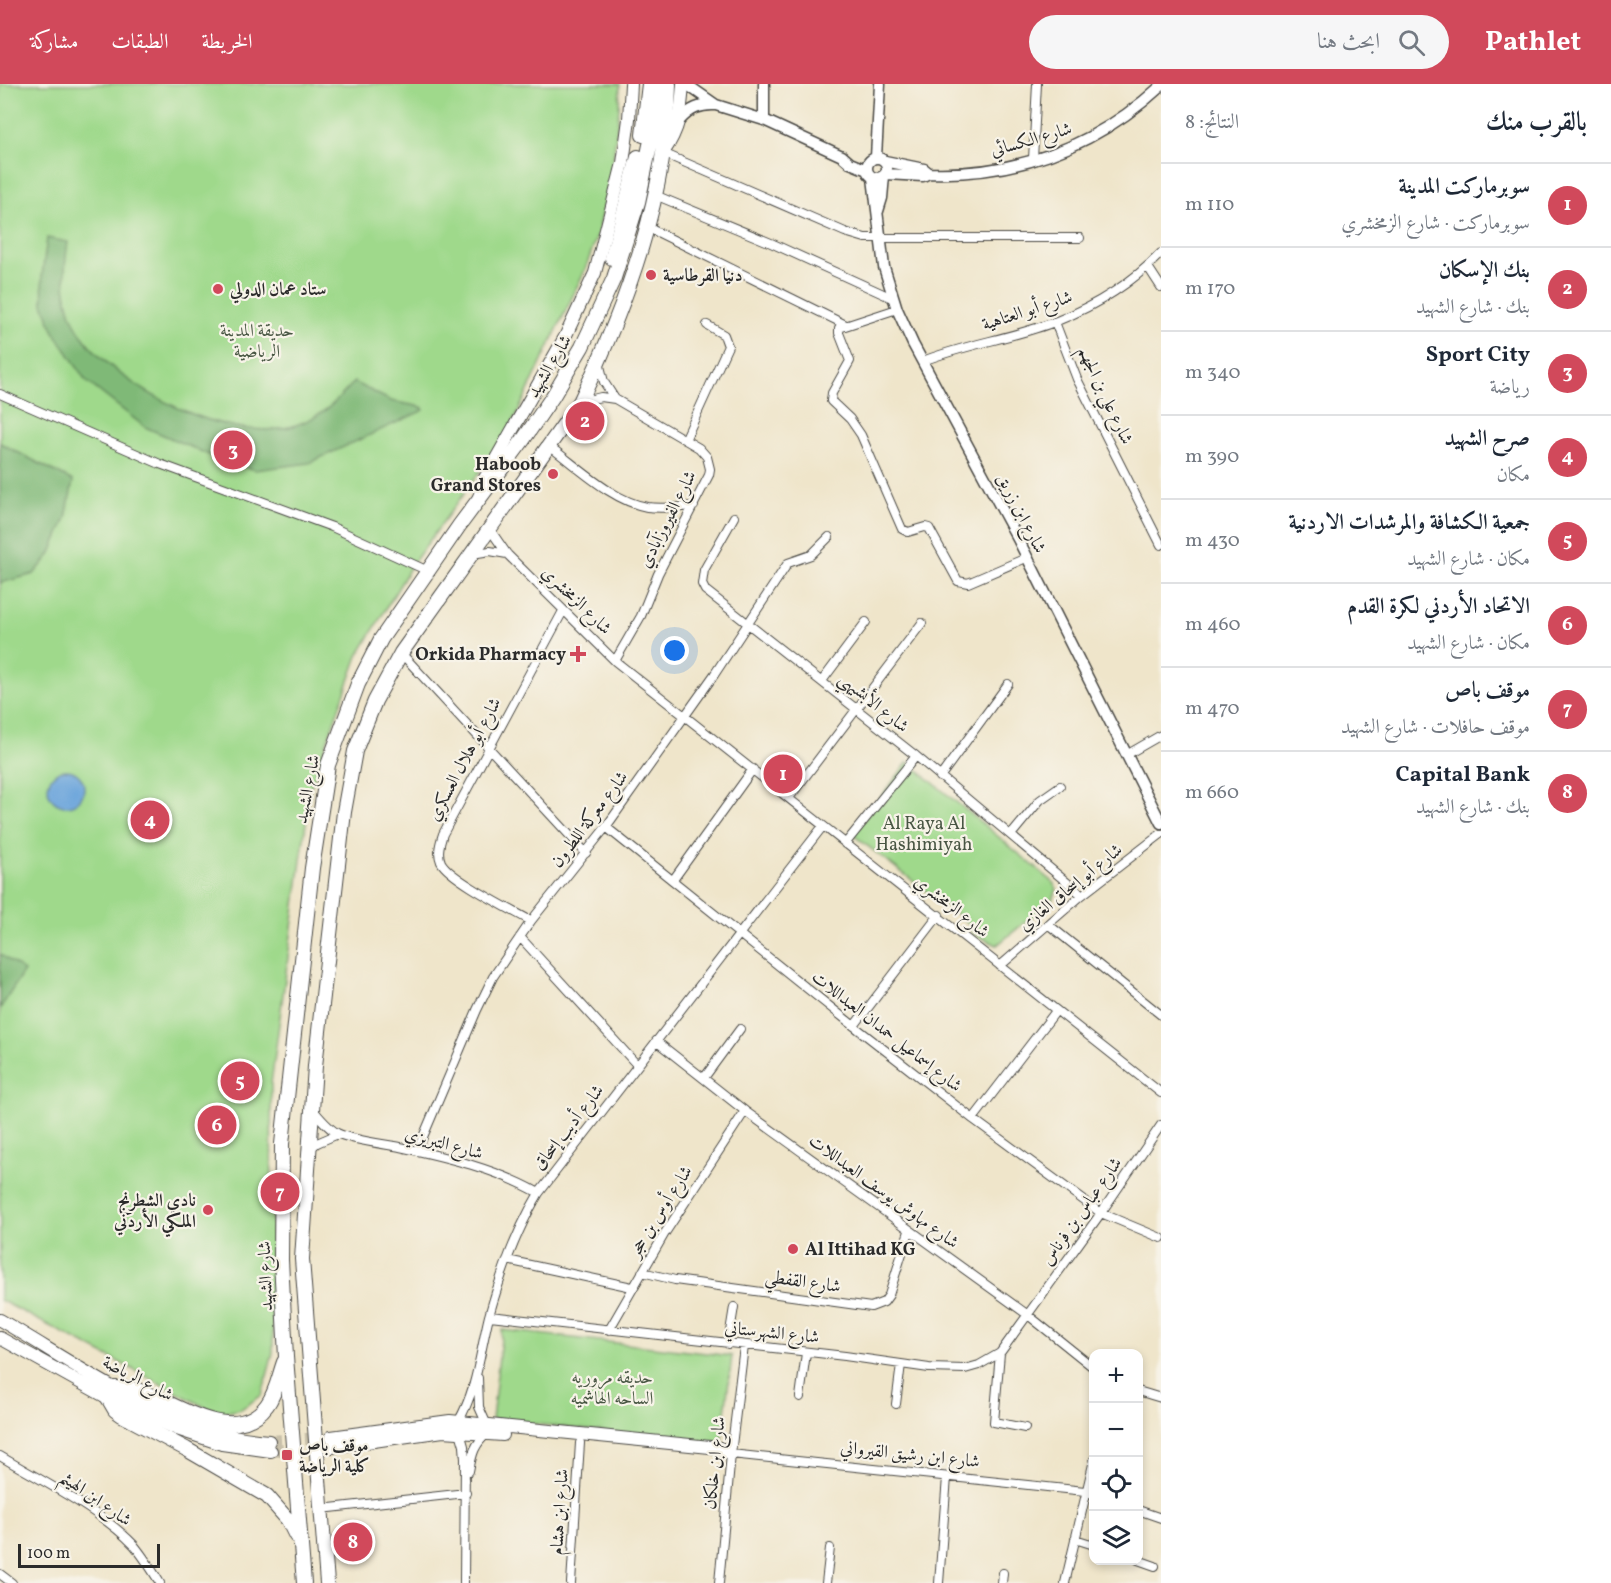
<!DOCTYPE html>
<html lang="ar">
<head>
<meta charset="utf-8">
<style>
	:root { --surface:#fff; --page:#f6f6f7; --text:#1f2937; --muted:#747a83; --line:#e0e1e3; --accent:#d1495b }
	body { margin:0; font-family:Vollkorn,Amiri,serif; background:var(--page); color:var(--text); direction:rtl }
	.controls { position:absolute; right:18px; bottom:18px; display:grid; overflow:hidden; border-radius:12px; box-shadow:0 3px 9px #0003 }
	.controls button { width:54px; height:54px; display:grid; place-items:center; padding:0; border:0; border-bottom:2px solid var(--line); background:var(--surface); color:var(--text); font:30px sans-serif }
	.scale { position:absolute; left:18px; bottom:15px; width:142px; box-sizing:border-box; padding-left:6px; border:3px solid #2b2b2b; border-top:0; font-size:16px; line-height:21px; white-space:nowrap; color:#2b2b2b; -webkit-text-stroke:4px #f7f3e8; paint-order:stroke }
	.you { position:absolute; left:675px; top:567px; width:21px; height:21px; margin:-15px; border:4px solid #fff; border-radius:50%; background:#1a73e8; box-shadow:0 0 0 9px #1a73e833 }
	.badge { display:grid; place-items:center; width:39px; height:39px; border-radius:50%; background:var(--accent); color:#fff; font-size:20px; font-weight:700 }
	.pin { position:absolute; translate:-50% -50%; border:3px solid #fff; box-shadow:0 2px 6px #0006 }
	.list { margin:0; padding:0; list-style:none }
	h2 { display:flex; justify-content:space-between; align-items:center; height:78px; margin:0; padding:0 24px; font-size:26px }
	h2 small { font-size:20px; font-weight:400; color:var(--muted) }
	.list li { display:grid; grid-template-columns:39px 1fr auto; gap:18px; align-items:center; box-sizing:border-box; height:84px; padding:0 24px; border-top:2px solid var(--line) }
	.list b { display:block; font-size:22px; white-space:nowrap }
	.list p { margin:0; font-size:20px; white-space:nowrap; color:var(--muted) }
	.list em { font-size:20px; font-style:normal; color:var(--muted) }
	.icon { flex:none; width:33px; height:33px; fill:none; stroke:currentColor; stroke-width:2; stroke-linecap:round; stroke-linejoin:round }
	.map { position:relative; flex:none; width:1161px; height:1499px; overflow:hidden; direction:ltr }
	header { display:flex; align-items:center; gap:36px; box-sizing:border-box; height:84px; padding:0 30px; background:var(--accent); color:#fff }
	header strong { font-size:28px }
	nav { display:flex; gap:33px; margin-inline-start:auto; font-size:21px }
	.search { width:420px; height:54px; background:var(--page); display:flex; align-items:center; gap:15px; box-sizing:border-box; padding:0 21px; border-radius:33px; color:var(--muted); font-size:22px }
	main { display:flex }
	aside { flex:1; background:var(--surface) }
	.map>svg:first-child { display:block }
	.green { fill:#9fd98b; stroke:#65825b; stroke-width:1.5 }
	.forest { fill:#7fb977; stroke:#557251; stroke-width:1.5 }
	.water { fill:#6ca5db; stroke:#4c6883; stroke-width:1.5 }
	.lines { fill:none; stroke-linecap:round; stroke-linejoin:round }
	.secondary-tunnel { stroke:#c8c0aa; stroke-width:12; stroke-dasharray:12 6; stroke-linecap:butt }
	.minor-casing { stroke:#484743; stroke-width:10 }
	.tertiary-casing { stroke:#484743; stroke-width:13 }
	.secondary-casing { stroke:#484743; stroke-width:14 }
	.trunk-casing { stroke:#484743; stroke-width:16 }
	.minor { stroke:#fff; stroke-width:8 }
	.tertiary { stroke:#fff; stroke-width:10 }
	.secondary { stroke:#fff; stroke-width:12 }
	.trunk { stroke:#fff; stroke-width:14 }
	.poi-dot { fill:#d1495b; stroke:#f7f3e8; stroke-width:2 }
	.labels { text-anchor:middle; stroke-width:4.5; stroke-linejoin:round; paint-order:stroke }
	.street-label { font-size:18px; fill:#2b2b2b; stroke:#f7f3e8 }
	.poi-label { font-size:18px; font-weight:bold; fill:#2b2b2b; stroke:#f7f3e8; text-anchor:start }
	.park-label { font-size:18px; fill:#485643; stroke:#f7f3e8 }
</style>
</head>
<body>
<header>
<strong>Pathlet</strong>
<div class="search"><svg class="icon" aria-label="search" viewBox="0 0 24 24"><circle cx="10" cy="10" r="6"/><path d="M15 15l6 6"/></svg>ابحث هنا</div>
<nav><a>الخريطة</a><a>الطبقات</a><a>مشاركة</a></nav>
</header>
<main>
<aside>
<h2>بالقرب منك<small>النتائج: 8</small></h2>
<ul class="list">
<li><span class="badge">1</span><div><b>سوبرماركت المدينة</b><p>سوبرماركت · شارع الزمخشري</p></div><em>110 m</em></li>
<li><span class="badge">2</span><div><b>بنك الإسكان</b><p>بنك · شارع الشهيد</p></div><em>170 m</em></li>
<li><span class="badge">3</span><div><b>Sport City</b><p>رياضة</p></div><em>340 m</em></li>
<li><span class="badge">4</span><div><b>صرح الشهيد</b><p>مكان</p></div><em>390 m</em></li>
<li><span class="badge">5</span><div><b>جمعية الكشافة والمرشدات الاردنية</b><p>مكان · شارع الشهيد</p></div><em>430 m</em></li>
<li><span class="badge">6</span><div><b>الاتحاد الأردني لكرة القدم</b><p>مكان · شارع الشهيد</p></div><em>460 m</em></li>
<li><span class="badge">7</span><div><b>موقف باص</b><p>موقف حافلات · شارع الشهيد</p></div><em>470 m</em></li>
<li><span class="badge">8</span><div><b>Capital Bank</b><p>بنك · شارع الشهيد</p></div><em>660 m</em></li>
</ul>
</aside>
<div class="map">
<svg width="1161" height="1499" viewBox="0 0 1161 1499">
	<rect width="100%" height="100%" fill="#f7f3e8"/>
	<filter id="ink" filterUnits="userSpaceOnUse"><feTurbulence type="fractalNoise" baseFrequency=".0167" numOctaves="2"/><feDisplacementMap in="SourceGraphic" scale="12" xChannelSelector="R" yChannelSelector="G"/><feConvolveMatrix kernelMatrix="1 2 1 2 8 2 1 2 1" color-interpolation-filters="sRGB"/></filter>
	<filter id="wash" filterUnits="userSpaceOnUse"><feTurbulence type="fractalNoise" baseFrequency=".008" numOctaves="4" result="noise"/><feDisplacementMap in="SourceGraphic" scale="24" xChannelSelector="R" yChannelSelector="G"/><feGaussianBlur stdDeviation="1.35" result="paint"/><feColorMatrix in="noise" values="0 0 0 0 0 0 0 0 0 0 0 0 0 0 0 0 0 1.4 0 .05"/><feComposite in="paint" operator="in"/></filter>
	<g filter="url(#wash)">
		<rect width="100%" height="100%" fill="#efe5ca"/>
		<path class="green" d="M 0,0 L 620,0 L 619,25 L 612,86 L 598,149 L 585,186 L 508,349 L 411,482 L 358,572 L 311,702 L 271,1000 L 273,1269 L 262,1311 L 241,1325 L 218,1330 L 0,1216 Z
			M 908,678 L 1052,797 L 1057,805 L 1054,813 L 1049,819 L 997,861 L 972,849 L 972,842 L 852,750 Z
			M 502,1246 L 732,1272 L 721,1361 L 492,1335 Z"/>
		<path class="forest" d="M 47,154 L 68,158 C 63,189 62,222 81,250 C 117,304 232,363 296,341 C 323,332 336,318 354,298 L 391,317 L 422,323 L 424,326 L 309,379 L 255,386 L 223,377 L 145,343 L 86,297 L 53,246 L 43,220 L 42,192 Z
			M 0,359 L 73,397 L 66,434 L 50,471 L 34,490 L 0,499 Z
			M 0,870 L 24,887 L 0,925 Z"/>
		<path class="water" d="M48 704a18 18 0 1 1 36 0a18 18 0 1 1-36 0Z"/>
	</g>
	<g filter="url(#ink)">
		<g class="lines">
			<path class="secondary-tunnel" d="M 269,1357 L 324,1354
				M 271,1367 L 332,1363"/>
			<defs>
				<path id="minor" d="M 663,69 L 845,148 L 865,154 L 1080,154
					M 1033,75 L 1037,0
					M 655,111 L 771,159 L 892,214
					M 647,143 L 846,241
					M 1148,183 L 1161,203
					M 897,225 L 839,244 L 839,249 L 850,277 L 832,309 L 831,317 L 850,335 L 861,351 L 902,445 L 908,448 L 925,443 L 929,444 L 958,497 L 968,499 L 1026,474
					M 1055,238 L 1077,295 L 1161,461
					M 923,277 C 966,260 1014,254 1057,237 C 1095,222 1132,199 1161,169
					M 599,278 L 604,298 L 615,315
					M 0,310 L 160,380 L 332,443 L 428,487
					M 580,318 L 601,313 L 615,315 L 699,364 L 707,373 L 710,385 L 709,391 L 658,490 L 641,532 L 615,577
					M 685,356 L 728,262 L 724,251 L 707,241
					M 549,362 C 577,382 612,417 647,423 C 662,425 678,423 694,422
					M 734,433 L 704,486 L 702,500 L 705,506 L 916,672 L 1082,811
					M 489,444 L 507,470 L 615,577 L 1161,1009
					M 472,470 L 490,467 L 507,470
					M 401,569 L 586,769
					M 822,597 L 866,538
					M 1128,670 L 1161,651
					M 940,693 L 1008,600
					M 789,714 L 922,539
					M 606,743 L 854,942 L 973,1035 L 1101,1129 L 1161,1154
					M 1011,751 L 1040,716 L 1060,702
					M 845,760 L 916,672
					M 673,796 L 753,685
					M 531,837 C 512,826 450,795 441,778 C 437,769 440,759 443,750 L 563,527
					M 1049,841 L 1161,931
					M 520,853 L 637,981
					M 1000,882 L 1082,811 L 1161,750
					M 854,942 L 939,831
					M 656,957 L 745,1027 L 1028,1231 L 1094,1284
					M 704,994 L 740,945
					M 311,1023 C 319,1033 327,1043 337,1049 C 350,1056 384,1060 400,1063 C 446,1073 497,1085 539,1109
					M 973,1035 L 1056,927
					M 308,1066 L 317,1059 L 338,1050
					M 417,1067 L 477,926 L 493,893 L 531,837 L 606,743 L 714,591 L 788,479 L 811,471 L 829,453
					M 507,1176 L 632,1203
					M 642,1188 L 675,1196 L 871,1223 L 884,1218 L 889,1211 L 909,1147
					M 490,1232 L 845,1272 L 929,1284 L 965,1285 L 979,1281 L 1000,1269 L 1101,1129 L 1161,1041
					M 609,1246 L 665,1149 L 745,1027
					M 728,1260 L 734,1223
					M 1000,1269 L 994,1338 L 1025,1344
					M 478,1294 L 479,1323 L 487,1341
					M 1138,1307 L 1161,1314
					M 800,1313 L 806,1269
					M 896,1320 L 901,1280
					M 458,1338 C 477,1306 480,1268 489,1232 C 501,1189 516,1147 539,1109 L 823,742
					M 460,1348 L 464,1362 L 465,1375 L 464,1499
					M 731,1370 L 1085,1407 L 1094,1410
					M 0,1372 C 40,1396 102,1427 134,1461 C 144,1473 152,1486 160,1499
					M 469,1387 C 472,1371 474,1360 488,1349
					M 321,1425 L 466,1409
					M 1138,1426 L 1161,1434
					M 1075,1455 L 1094,1461
					M 1138,1476 L 1155,1482
					M 0,1490 L 12,1499
					M 571,1499 L 580,1359
					M 719,1499 L 731,1370 L 744,1262
					M 826,1499 L 830,1464
					M 939,1499 L 947,1393
					M 1002,1499 L 1003,1489
					M 1065,1499 L 1094,1376"/>
				<path id="tertiary" d="M 686,0 L 716,21 L 764,36 L 842,72 L 850,79 L 867,86
					M 680,36 C 690,25 700,20 716,21
					M 764,36 L 764,0
					M 876,73 L 880,0
					M867 84a10 10 0 1 1 20 0a10 10 0 1 1-20 0Z
					M 885,77 L 924,85 L 929,89
					M 886,90 L 923,92 L 929,89 C 1018,92 1096,62 1161,2
					M 873,94 L 884,183 L 897,225 L 913,260 L 1019,457 L 1161,739
					M 878,127 L 882,114 L 884,92"/>
				<path id="secondary" d="M 663,69 C 680,44 681,29 683,0
					M 479,413 L 485,394 L 565,253 L 595,189 L 623,79 L 629,35 L 631,0
					M 0,1236 C 64,1273 131,1321 202,1344 C 224,1352 246,1355 269,1357
					M 0,1254 L 108,1314 L 177,1345 L 222,1360 L 271,1367
					M 331,1353 L 450,1337 L 720,1364 L 731,1370
					M 332,1363 L 443,1347 L 503,1351"/>
				<path id="trunk" d="M 643,51 L 649,0
					M 612,174 L 638,73
					M 115,1304 C 125,1304 134,1304 143,1308 C 179,1321 236,1363 267,1321 C 276,1309 279,1292 284,1278
					M 108,1314 L 115,1326 L 122,1331 L 186,1365 L 267,1412 L 288,1436 L 296,1452
					M 304,1499 L 286,1273 L 281,1176 L 282,1060 L 312,784 L 328,681 L 358,600 L 381,555 L 459,442 L 523,356 L 553,312 L 582,263 L 614,194 L 638,118 L 657,28 L 658,0
					M 327,1499 L 302,1175 L 315,982 L 344,728 L 355,667 L 375,617 L 401,569 L 580,318 C 627,219 667,110 669,0"/>
			</defs>
			<use href="#minor" class="minor-casing"/>
			<use href="#tertiary" class="tertiary-casing"/>
			<use href="#secondary" class="secondary-casing"/>
			<use href="#trunk" class="trunk-casing"/>
			<use href="#minor" class="minor"/>
			<use href="#tertiary" class="tertiary"/>
			<use href="#secondary" class="secondary"/>
			<use href="#trunk" class="trunk"/>
		</g>
	</g>
	<g class="poi-dot">
		<circle cx="651" cy="191" r="6"/>
		<circle cx="218" cy="205" r="6"/>
		<circle cx="553" cy="390" r="6"/>
		<path d="M575 561h6v6h6v6h-6v6h-6v-6h-6v-6h6z"/>
		<circle cx="208" cy="1126" r="6"/>
		<circle cx="793" cy="1165" r="6"/>
		<rect x="281" y="1365" width="12" height="12" rx="3"/>
	</g>
	<g class="labels">
		<g class="street-label">
			<text transform="translate(1031 55) rotate(-16)" y="6">شارع الكسائي</text>
			<text transform="translate(1027 226) rotate(-18)" y="6">شارع أبو العتاهية</text>
			<text transform="translate(549 282) rotate(-59)" y="6">شارع الشهيد</text>
			<text transform="translate(1106 311) rotate(65)" y="6">شارع علي بن الجهم</text>
			<text transform="translate(1022 429) rotate(63)" y="6">شارع ابن زريق</text>
			<text transform="translate(667 435) rotate(-63)" y="6">شارع الفيروزآبادي</text>
			<text transform="translate(577 516) rotate(44)" y="6">شارع الزمخشري</text>
			<text transform="translate(874 618) rotate(39)" y="6">شارع الأبشيهي</text>
			<text transform="translate(464 675) rotate(-62)" y="6">شارع أبو هلال العسكري</text>
			<text transform="translate(307 705) rotate(-79)" y="6">شارع الشهيد</text>
			<text transform="translate(589 735) rotate(-53)" y="6">شارع معركة اللطرون</text>
			<text transform="translate(1070 803) rotate(-39)" y="6">شارع أبو إسحاق الغازي</text>
			<text transform="translate(952 822) rotate(38)" y="6">شارع الزمخشري</text>
			<text transform="translate(887 947) rotate(38)" y="6">شارع إسماعيل حمدان العبداللات</text>
			<text transform="translate(568 1043) rotate(-52)" y="6">شارع أديب إسحاق</text>
			<text transform="translate(444 1059) rotate(15)" y="6">شارع التبريزي</text>
			<text transform="translate(884 1107) rotate(36)" y="6">شارع مهاوش يوسف العبداللات</text>
			<text transform="translate(660 1127) rotate(-58)" y="6">شارع أوس بن حجر</text>
			<text transform="translate(1081 1127) rotate(-55)" y="6">شارع عباس بن فرناس</text>
			<text transform="translate(265 1192) rotate(-92)" y="6">شارع الشهيد</text>
			<text transform="translate(803 1197) rotate(8)" y="6">شارع القفطي</text>
			<text transform="translate(772 1248) rotate(6)" y="6">شارع الشهرستاني</text>
			<text transform="translate(138 1294) rotate(28)" y="6">شارع الرياضة</text>
			<text transform="translate(910 1370) rotate(6)" y="6">شارع ابن رشيق القيرواني</text>
			<text transform="translate(714 1379) rotate(-84)" y="6">شارع ابن خلكان</text>
			<text transform="translate(96 1414) rotate(35)" y="6">شارع ابن الهيثم</text>
			<text transform="translate(559 1428) rotate(-86)" y="6">شارع ابن هشام</text>
		</g>
		<g class="poi-label">
			<text x="663" y="197">دنيا القرطاسية</text>
			<text x="230" y="211">ستاد عمان الدولي</text>
			<text x="541" y="386" text-anchor="end">Haboob<tspan x="541" dy="21">Grand Stores</tspan></text>
			<text x="566" y="576" text-anchor="end">Orkida Pharmacy</text>
			<text x="196" y="1122" text-anchor="end">نادي الشطرنج<tspan x="196" dy="21">الملكي الأردني</tspan></text>
			<text x="805" y="1171">Al Ittihad KG</text>
			<text x="299" y="1367">موقف باص<tspan x="299" dy="21">كلية الرياضة</tspan></text>
		</g>
		<g class="park-label">
			<text x="257" y="252">حديقة المدينة<tspan x="257" dy="21">الرياضية</tspan></text>
			<text x="924" y="745">Al Raya Al<tspan x="924" dy="21">Hashimiyah</tspan></text>
			<text x="612" y="1299">حديقه مروريه<tspan x="612" dy="21">الساحه الهاشميه</tspan></text>
		</g>
	</g>
</svg>
<div class="controls">
<button>+</button>
<button>−</button>
<button><svg class="icon" aria-label="locate" viewBox="0 0 24 24"><circle cx="12" cy="12" r="6"/><path d="M12 2v4M12 18v4M2 12h4M18 12h4"/></svg></button>
<button><svg class="icon" aria-label="layers" viewBox="0 0 24 24"><path d="M12 4l9 5-9 5-9-5zM3 14l9 5 9-5"/></svg></button>
</div>
<div class="scale">100 m</div>
<div class="you"></div>
<div class="pin badge" style="left:783px;top:690px">1</div>
<div class="pin badge" style="left:585px;top:337px">2</div>
<div class="pin badge" style="left:233px;top:366px">3</div>
<div class="pin badge" style="left:150px;top:736px">4</div>
<div class="pin badge" style="left:240px;top:997px">5</div>
<div class="pin badge" style="left:217px;top:1041px">6</div>
<div class="pin badge" style="left:280px;top:1108px">7</div>
<div class="pin badge" style="left:353px;top:1458px">8</div>
</div>
</main>
</body>
</html>
